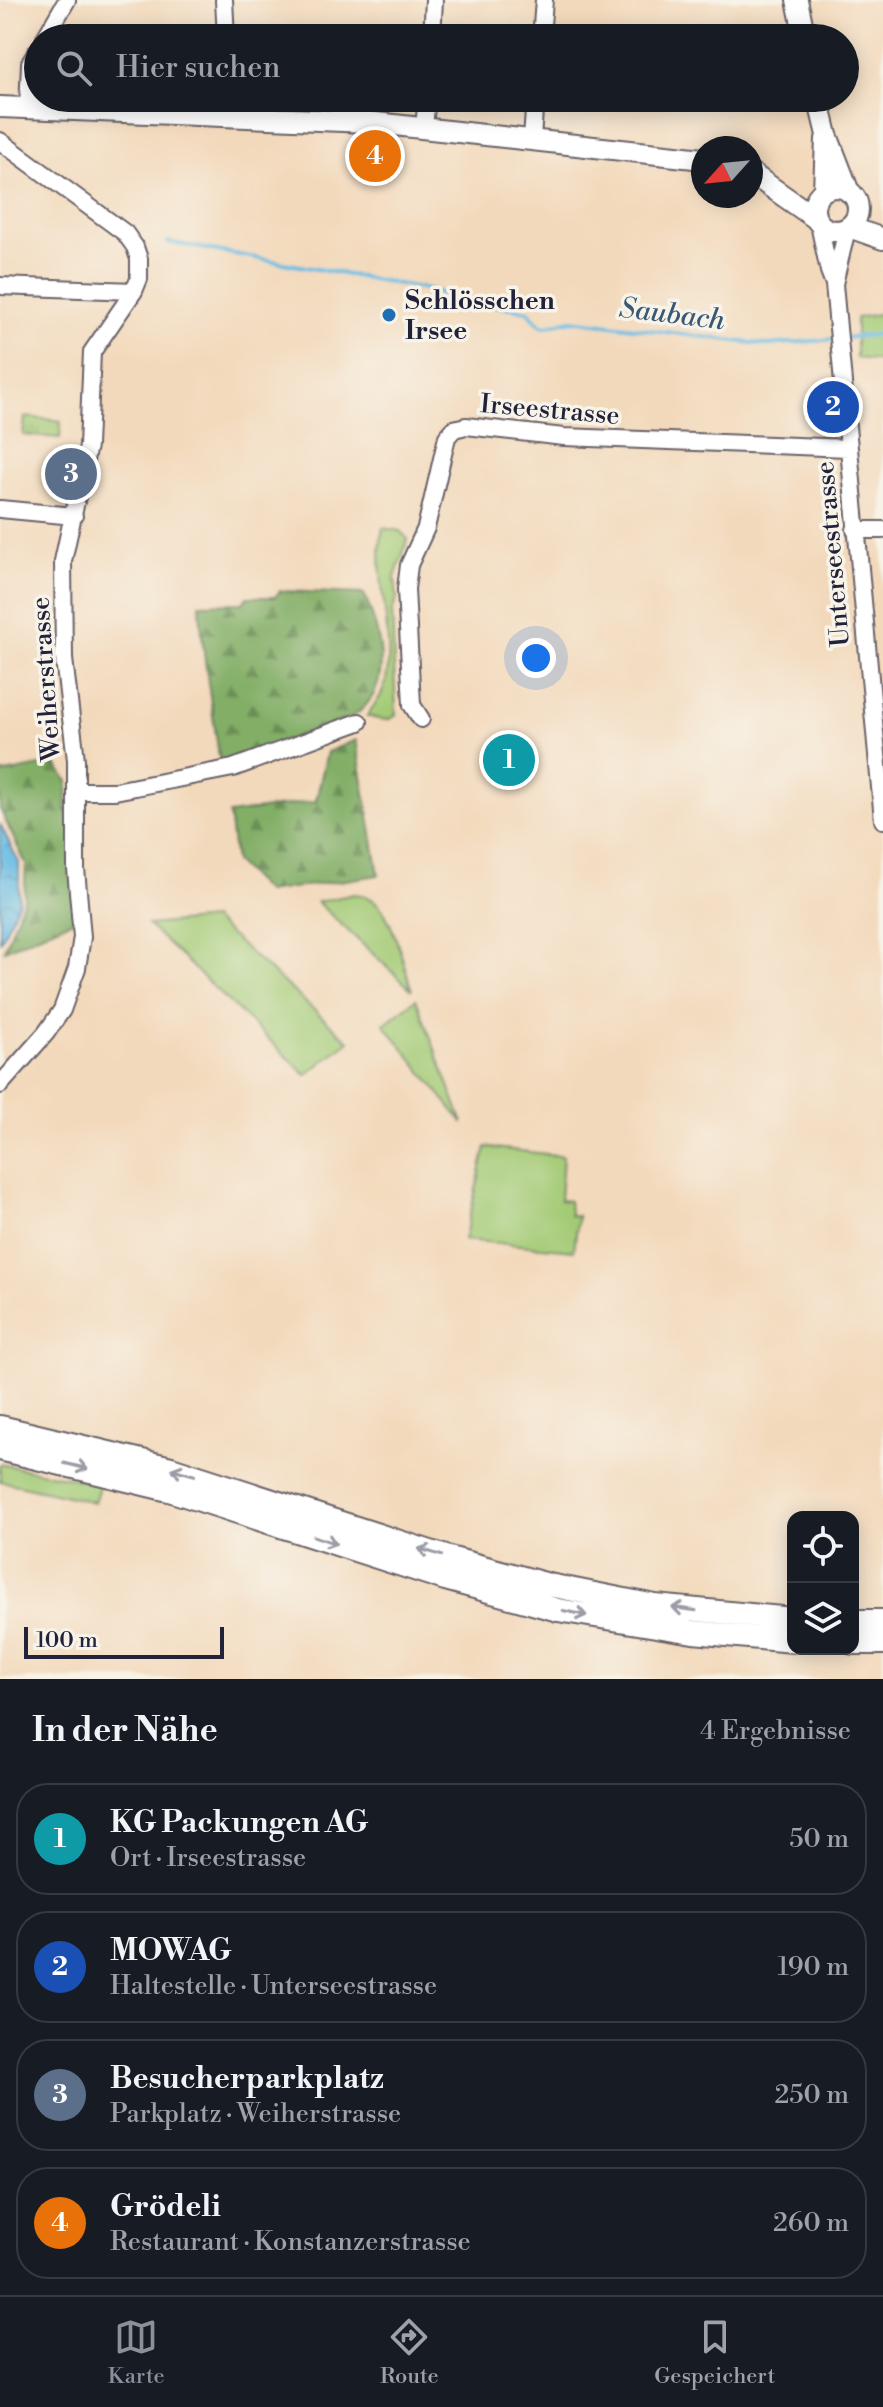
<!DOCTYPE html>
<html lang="de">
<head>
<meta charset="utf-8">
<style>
	:root { --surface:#171b24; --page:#242831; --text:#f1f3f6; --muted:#9ea1a6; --line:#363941; --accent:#8c9099 }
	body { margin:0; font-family:"Libre Bodoni",serif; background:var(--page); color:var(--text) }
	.controls { position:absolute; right:24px; bottom:24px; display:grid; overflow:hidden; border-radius:16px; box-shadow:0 4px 20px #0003 }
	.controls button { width:72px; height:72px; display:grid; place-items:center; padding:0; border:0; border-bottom:2px solid var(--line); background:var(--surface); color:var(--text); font:40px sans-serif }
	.compass { position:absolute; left:691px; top:136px; width:72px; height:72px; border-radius:50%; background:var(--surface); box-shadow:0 4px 20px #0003; rotate:243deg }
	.scale { position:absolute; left:24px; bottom:20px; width:200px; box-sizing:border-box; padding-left:8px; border:4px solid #22223b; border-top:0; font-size:22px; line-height:28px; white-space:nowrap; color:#22223b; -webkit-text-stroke:6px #f7f3e8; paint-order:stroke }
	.you { position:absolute; left:536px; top:658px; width:28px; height:28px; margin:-20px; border:6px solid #fff; border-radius:50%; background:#1a73e8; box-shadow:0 0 0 12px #1a73e833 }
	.badge { display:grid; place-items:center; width:52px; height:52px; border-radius:50%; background:var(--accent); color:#fff; font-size:26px; font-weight:700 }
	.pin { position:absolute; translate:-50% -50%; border:4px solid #fff; box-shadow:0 2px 8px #0006 }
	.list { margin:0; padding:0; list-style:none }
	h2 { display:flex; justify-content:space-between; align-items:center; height:104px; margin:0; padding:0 32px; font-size:34px }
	h2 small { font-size:26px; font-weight:400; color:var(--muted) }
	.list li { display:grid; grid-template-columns:52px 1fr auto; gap:24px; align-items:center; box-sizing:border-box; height:112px; margin:0 16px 16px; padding:0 16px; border:2px solid var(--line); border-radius:32px }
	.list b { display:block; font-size:30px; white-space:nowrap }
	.list p { margin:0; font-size:26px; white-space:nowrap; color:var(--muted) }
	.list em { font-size:26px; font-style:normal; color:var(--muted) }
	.icon { flex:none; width:44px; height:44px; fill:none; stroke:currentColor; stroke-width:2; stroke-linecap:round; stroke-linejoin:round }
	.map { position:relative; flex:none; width:883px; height:1679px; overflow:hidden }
	.search { position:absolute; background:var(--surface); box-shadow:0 4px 20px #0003; left:24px; right:24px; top:24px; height:88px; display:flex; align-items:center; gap:20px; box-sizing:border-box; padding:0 28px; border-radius:44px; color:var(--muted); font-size:30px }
	.sheet { height:616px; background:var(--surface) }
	nav { display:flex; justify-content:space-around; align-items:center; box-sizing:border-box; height:112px; border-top:2px solid var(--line); background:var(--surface); font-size:22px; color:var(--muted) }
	nav a { display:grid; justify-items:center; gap:4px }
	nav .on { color:var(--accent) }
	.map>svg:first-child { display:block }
	.grass { fill:#a3ca75; stroke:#627658; stroke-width:2 }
	.forest { fill:url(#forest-firs); stroke:#526850; stroke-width:2 }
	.park { fill:url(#park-tufts); stroke:#627658; stroke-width:2 }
	.water { fill:url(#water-ripples); stroke:#446e8f; stroke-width:2 }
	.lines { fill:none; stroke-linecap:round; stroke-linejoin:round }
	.stream { stroke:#66bbe3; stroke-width:4 }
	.minor-casing { stroke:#6b6268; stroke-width:20 }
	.major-casing { stroke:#6b6268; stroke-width:24 }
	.highway-casing { stroke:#6b6268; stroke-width:26 }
	.minor { stroke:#fff; stroke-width:16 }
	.major { stroke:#fff; stroke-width:20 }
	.highway { stroke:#fff; stroke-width:22 }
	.oneway { stroke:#9c9ca7 }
	.poi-dot { fill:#1f6fb2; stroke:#f7f3e8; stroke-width:3 }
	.labels { text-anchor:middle; stroke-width:7; stroke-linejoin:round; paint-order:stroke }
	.poi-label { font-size:26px; font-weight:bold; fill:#22223b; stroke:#f7f3e8; text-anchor:start }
	.street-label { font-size:26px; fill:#22223b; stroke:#f7f3e8 }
	.water-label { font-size:28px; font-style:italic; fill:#3a5876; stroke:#f7f3e8 }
</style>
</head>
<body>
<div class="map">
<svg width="883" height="1679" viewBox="0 0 883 1679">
	<defs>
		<pattern id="forest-firs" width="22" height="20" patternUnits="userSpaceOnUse" patternTransform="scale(2)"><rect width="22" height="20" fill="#82ae66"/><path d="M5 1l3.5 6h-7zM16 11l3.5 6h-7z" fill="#6a8d55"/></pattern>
		<pattern id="park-tufts" width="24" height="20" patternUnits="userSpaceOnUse" patternTransform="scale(2)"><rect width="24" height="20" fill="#a3ca75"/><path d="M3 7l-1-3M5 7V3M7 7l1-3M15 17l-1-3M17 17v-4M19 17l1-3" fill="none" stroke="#8cad66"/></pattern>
		<pattern id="water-ripples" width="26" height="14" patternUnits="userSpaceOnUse" patternTransform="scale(2)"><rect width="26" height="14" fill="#66bbe3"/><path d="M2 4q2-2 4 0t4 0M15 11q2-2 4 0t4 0" fill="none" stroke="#58a0c4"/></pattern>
	</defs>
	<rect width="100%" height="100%" fill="#f7f3e8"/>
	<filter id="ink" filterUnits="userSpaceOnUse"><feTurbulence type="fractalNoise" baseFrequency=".0125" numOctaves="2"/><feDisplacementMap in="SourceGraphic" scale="16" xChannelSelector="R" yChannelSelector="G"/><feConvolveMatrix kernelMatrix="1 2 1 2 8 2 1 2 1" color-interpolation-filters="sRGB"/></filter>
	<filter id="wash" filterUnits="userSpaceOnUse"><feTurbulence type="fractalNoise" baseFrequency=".006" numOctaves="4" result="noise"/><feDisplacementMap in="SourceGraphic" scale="32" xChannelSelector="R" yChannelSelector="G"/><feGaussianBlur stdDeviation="1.8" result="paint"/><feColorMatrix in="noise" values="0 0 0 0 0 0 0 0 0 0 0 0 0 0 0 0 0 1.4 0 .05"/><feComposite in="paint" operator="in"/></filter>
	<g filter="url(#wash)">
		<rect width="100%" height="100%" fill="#f3d9bb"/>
		<path class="grass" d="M 883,313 L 883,361 L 856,358 L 856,318 Z
			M 383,528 L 400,531 L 408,539 L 395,577 L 397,599 L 392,611 L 396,715 C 387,723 378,719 367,716 C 371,709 377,702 381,695 C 402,654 371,577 383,528 Z
			M 354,894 C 364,895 371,897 378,904 C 394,921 404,967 412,990 L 317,902 Z
			M 212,919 L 349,1041 L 306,1075 L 148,925 Z
			M 416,999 L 463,1123 L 384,1024 Z
			M 486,1147 L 563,1156 L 560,1200 L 569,1201 L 570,1215 L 578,1216 L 574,1250 L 464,1240 Z
			M 0,1464 L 100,1484 L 94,1502 L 0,1481 Z"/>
		<path class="forest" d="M 280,591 L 364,594 C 381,635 396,689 352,717 L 220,764 C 213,710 202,657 200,604 L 243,603 L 247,597 L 275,597 Z
			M 356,740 L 379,875 L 266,892 L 235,862 L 229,814 L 316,801 L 327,752 Z
			M 55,763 L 68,781 L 66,811 L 71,813 L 75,919 L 4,950 L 24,899 L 26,864 L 0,809 L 0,774 Z"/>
		<path class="park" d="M 25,417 L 61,421 L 60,438 L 23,435 Z"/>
		<path class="water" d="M 0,824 L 19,863 L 19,901 L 0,942 Z"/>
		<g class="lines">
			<path class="stream" d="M 168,242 L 432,290 L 451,297
				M 464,300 L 528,311 C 546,335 547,324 572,320 L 767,345 L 835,339
				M 843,338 L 883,334"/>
		</g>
	</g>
	<g filter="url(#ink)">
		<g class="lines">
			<defs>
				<path id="minor" d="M 224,0 L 226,38
					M 45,38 L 67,0
					M 432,38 L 434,0
					M 541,38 L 544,0
					M 228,98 L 229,116
					M 28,108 L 30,63 L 38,50
					M 424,126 L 427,98
					M 532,138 L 535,98
					M 0,141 L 125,233 L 135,247 L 139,259 L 139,279 L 134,291 L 92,352 L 88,446 L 63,561 L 64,659 L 76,760 L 76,869 L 82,937 L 77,968 L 62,1010 L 46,1033 L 0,1085
					M 819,224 L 829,271 L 834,284 L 883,820
					M 834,284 L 847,229
					M 0,286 L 134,291
					M 0,509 L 74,516
					M 855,530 L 883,530
					M 421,719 L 412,705 L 406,589 L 409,565 L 426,528 L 447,437 L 454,429 L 466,426 L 564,437 L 848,448
					M 77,791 L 115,791 L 233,768 L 359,722"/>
				<path id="major" d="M 797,0 L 805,38
					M 818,98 L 827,135 L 849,192
					M 0,107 L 367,122 L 703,159
					M 751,173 L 815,218
					M814 209a22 22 0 1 1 44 0a22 22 0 1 1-44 0Z
					M 824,190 L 826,139
					M 849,227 L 883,239"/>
				<path id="highway" d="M 0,1427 L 171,1468 L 446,1557 L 549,1585 L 655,1606 L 793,1619
					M 0,1449 L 169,1490 L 445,1579 L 558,1610 L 693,1632 L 793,1641
					M 853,1621 L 883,1621
					M 853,1643 L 883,1643"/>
			</defs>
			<use href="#minor" class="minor-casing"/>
			<use href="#major" class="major-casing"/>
			<use href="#highway" class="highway-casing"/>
			<use href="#minor" class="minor"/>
			<use href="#major" class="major"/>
			<use href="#highway" class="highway"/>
		</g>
		<defs><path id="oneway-shaft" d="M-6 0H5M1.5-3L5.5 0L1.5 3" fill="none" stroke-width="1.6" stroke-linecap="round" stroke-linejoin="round" transform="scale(2)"/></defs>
		<g class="oneway">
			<use href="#oneway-shaft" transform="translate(76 1466) rotate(14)"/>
			<use href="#oneway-shaft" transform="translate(183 1472) rotate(-164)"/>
			<use href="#oneway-shaft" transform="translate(325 1540) rotate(19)"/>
			<use href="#oneway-shaft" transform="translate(430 1552) rotate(-163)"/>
			<use href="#oneway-shaft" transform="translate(684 1609) rotate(-172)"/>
			<use href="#oneway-shaft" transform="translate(575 1613) rotate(12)"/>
		</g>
	</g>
	<circle class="poi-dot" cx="389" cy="315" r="8"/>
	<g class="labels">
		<g class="poi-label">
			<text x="405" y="309">Schlösschen<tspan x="405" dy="30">Irsee</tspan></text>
		</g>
		<g class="street-label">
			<text transform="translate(550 409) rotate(5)" y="9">Irseestrasse</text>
			<text transform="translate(832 554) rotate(-95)" y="9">Unterseestrasse</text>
			<text transform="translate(45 679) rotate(-94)" y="9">Weiherstrasse</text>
		</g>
		<g class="water-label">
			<text transform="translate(672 313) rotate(7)" y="10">Saubach</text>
		</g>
	</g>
</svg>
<div class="controls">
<button><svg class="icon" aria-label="locate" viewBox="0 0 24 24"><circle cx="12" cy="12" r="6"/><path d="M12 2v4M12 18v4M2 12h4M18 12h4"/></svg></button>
<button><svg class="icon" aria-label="layers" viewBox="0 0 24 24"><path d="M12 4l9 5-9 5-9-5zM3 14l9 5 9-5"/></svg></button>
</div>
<svg class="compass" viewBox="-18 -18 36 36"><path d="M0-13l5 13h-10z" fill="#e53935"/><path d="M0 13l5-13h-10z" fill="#9ea1a6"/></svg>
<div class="scale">100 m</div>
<div class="you"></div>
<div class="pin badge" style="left:509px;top:760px;background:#0f9aa8">1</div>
<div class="pin badge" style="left:833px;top:407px;background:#1a4fb4">2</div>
<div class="pin badge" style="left:71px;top:474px;background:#5c6f8a">3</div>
<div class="pin badge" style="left:375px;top:156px;background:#e8710a">4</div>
<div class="search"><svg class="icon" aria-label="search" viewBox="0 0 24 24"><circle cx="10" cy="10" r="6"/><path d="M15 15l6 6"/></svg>Hier suchen</div>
</div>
<section class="sheet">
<h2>In der Nähe<small>4 Ergebnisse</small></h2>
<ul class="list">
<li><span class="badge" style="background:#0f9aa8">1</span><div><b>KG Packungen AG</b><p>Ort · Irseestrasse</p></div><em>50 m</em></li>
<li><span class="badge" style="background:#1a4fb4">2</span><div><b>MOWAG</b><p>Haltestelle · Unterseestrasse</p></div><em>190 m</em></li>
<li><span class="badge" style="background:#5c6f8a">3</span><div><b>Besucherparkplatz</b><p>Parkplatz · Weiherstrasse</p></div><em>250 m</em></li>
<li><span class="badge" style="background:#e8710a">4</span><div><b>Grödeli</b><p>Restaurant · Konstanzerstrasse</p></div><em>260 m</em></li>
</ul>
</section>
<nav>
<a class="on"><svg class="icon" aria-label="map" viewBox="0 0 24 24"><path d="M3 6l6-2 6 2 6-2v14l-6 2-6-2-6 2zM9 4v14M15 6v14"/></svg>Karte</a>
<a><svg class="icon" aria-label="directions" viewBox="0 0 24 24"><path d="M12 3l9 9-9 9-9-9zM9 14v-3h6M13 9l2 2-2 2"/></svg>Route</a>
<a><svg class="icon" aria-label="saved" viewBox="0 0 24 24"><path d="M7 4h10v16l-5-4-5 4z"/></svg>Gespeichert</a>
</nav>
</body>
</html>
